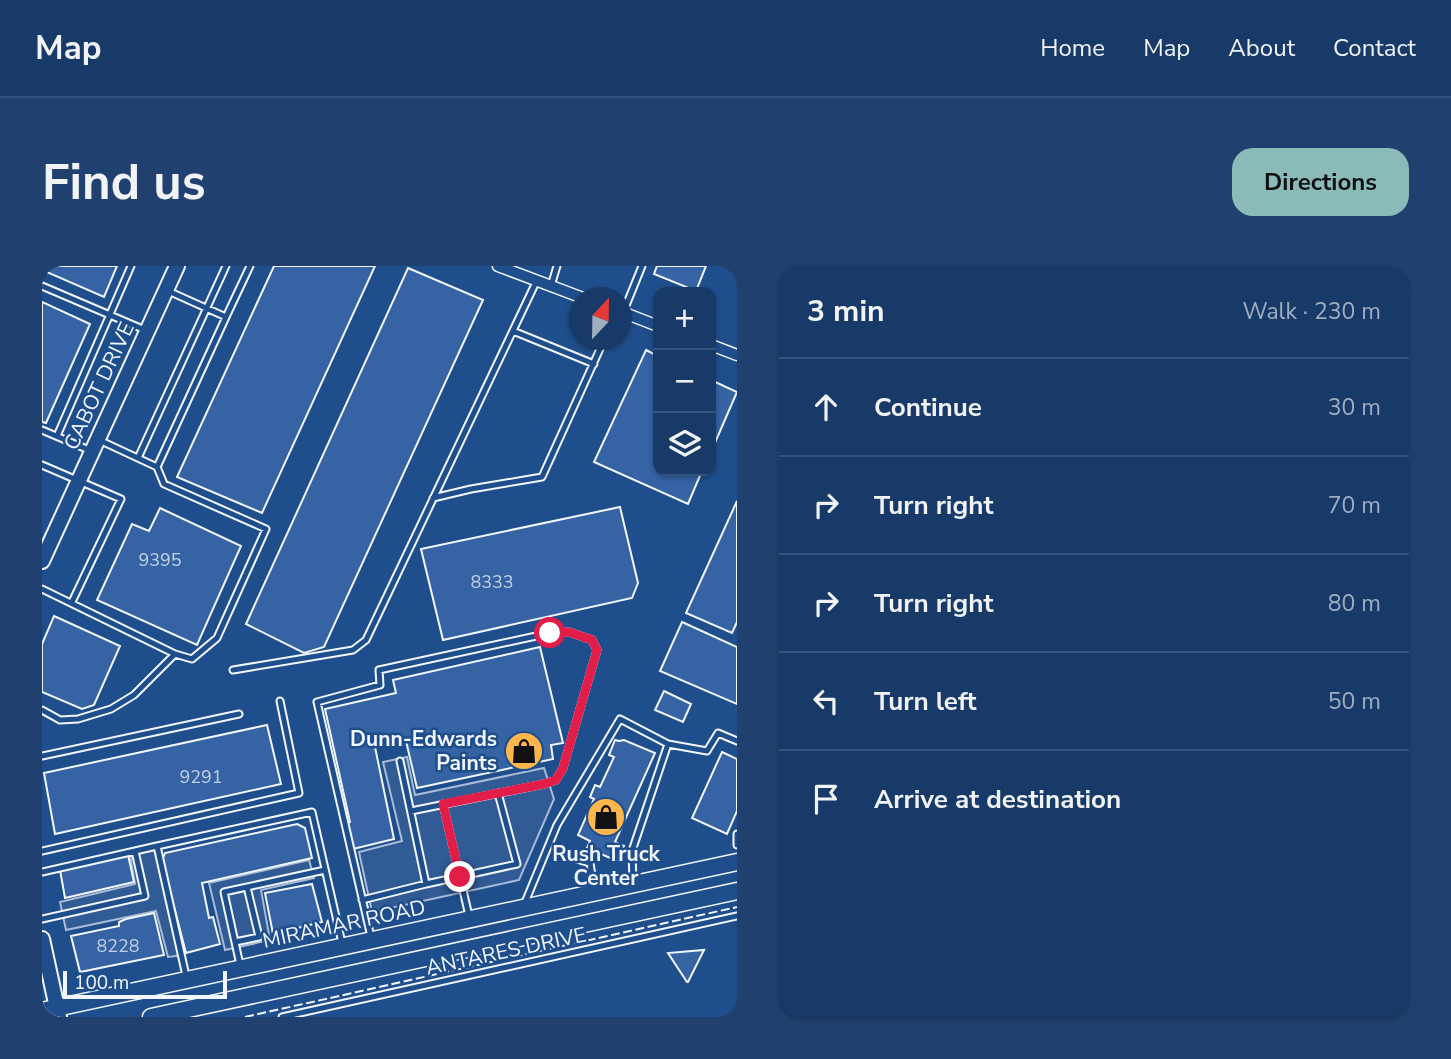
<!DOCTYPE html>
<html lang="en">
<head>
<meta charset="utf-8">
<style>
	:root { --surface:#173a69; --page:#20416f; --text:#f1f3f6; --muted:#9eadc0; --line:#36547d; --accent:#8bbbb9 }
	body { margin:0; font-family:"Nunito Sans",sans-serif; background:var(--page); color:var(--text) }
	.controls { position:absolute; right:21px; top:21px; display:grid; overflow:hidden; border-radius:14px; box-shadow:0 2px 5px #0004 }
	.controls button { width:63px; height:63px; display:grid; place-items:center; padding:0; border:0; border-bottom:2px solid var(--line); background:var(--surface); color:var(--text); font:35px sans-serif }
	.compass { position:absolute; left:527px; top:21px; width:63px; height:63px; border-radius:50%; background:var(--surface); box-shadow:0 2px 5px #0004; rotate:22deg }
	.scale { position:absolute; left:21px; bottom:18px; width:164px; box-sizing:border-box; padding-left:7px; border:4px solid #f2f6ff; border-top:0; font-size:19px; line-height:24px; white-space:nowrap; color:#f2f6ff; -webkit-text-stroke:5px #1f4e8c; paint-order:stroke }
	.stop { position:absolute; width:21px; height:21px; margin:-16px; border:5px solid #e11d48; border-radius:50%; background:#fff }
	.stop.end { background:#e11d48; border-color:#fff; box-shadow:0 2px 7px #0008 }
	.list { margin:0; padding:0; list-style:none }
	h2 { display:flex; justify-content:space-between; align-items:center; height:91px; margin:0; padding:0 28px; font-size:30px }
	h2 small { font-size:23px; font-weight:400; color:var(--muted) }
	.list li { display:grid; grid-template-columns:46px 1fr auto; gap:21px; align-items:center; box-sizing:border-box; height:98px; padding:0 28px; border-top:2px solid var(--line) }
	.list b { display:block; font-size:26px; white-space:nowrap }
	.list em { font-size:23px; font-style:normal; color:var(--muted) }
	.icon { flex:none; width:38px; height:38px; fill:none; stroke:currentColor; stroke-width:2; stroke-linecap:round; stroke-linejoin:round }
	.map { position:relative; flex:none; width:695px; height:751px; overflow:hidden; border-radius:21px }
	header { display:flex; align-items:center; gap:42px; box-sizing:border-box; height:98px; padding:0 35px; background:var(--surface); border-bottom:2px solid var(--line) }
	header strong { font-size:33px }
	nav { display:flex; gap:38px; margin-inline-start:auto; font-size:24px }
	.intro { display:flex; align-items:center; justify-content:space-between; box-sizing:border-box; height:168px; padding:0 42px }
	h1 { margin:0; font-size:49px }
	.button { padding:18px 32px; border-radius:21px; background:var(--accent); color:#111; font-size:24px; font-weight:700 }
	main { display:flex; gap:42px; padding:0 42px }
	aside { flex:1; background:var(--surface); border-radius:21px; box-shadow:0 2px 5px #0004 }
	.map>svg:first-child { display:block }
	.parking { fill:#305b95; stroke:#a8bbd7; stroke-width:2 }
	.building { fill:#3563a3; stroke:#f2f6ff; stroke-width:2 }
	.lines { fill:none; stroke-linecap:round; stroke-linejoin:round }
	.lane-casing { stroke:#f2f6ff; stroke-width:9 }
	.street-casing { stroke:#f2f6ff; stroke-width:13 }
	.secondary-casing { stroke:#f2f6ff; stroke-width:18 }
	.primary-casing { stroke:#f2f6ff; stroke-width:19 }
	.lane { stroke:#1f4e8c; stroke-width:5 }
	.street { stroke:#1f4e8c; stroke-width:10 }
	.secondary { stroke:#1f4e8c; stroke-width:14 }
	.primary { stroke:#1f4e8c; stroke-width:16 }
	.fence { stroke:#f2f6ff; stroke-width:2; stroke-dasharray:9 3.5; stroke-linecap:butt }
	.route { stroke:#e11d48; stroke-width:9 }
	.labels { text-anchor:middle; stroke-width:5; stroke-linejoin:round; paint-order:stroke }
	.number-label { font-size:18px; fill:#c3d1e8 }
	.street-label { font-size:21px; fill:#f2f6ff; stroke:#1f4e8c }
	.poi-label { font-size:21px; font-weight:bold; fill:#f2f6ff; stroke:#1f4e8c; text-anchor:end }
</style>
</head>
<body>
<header>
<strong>Map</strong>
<nav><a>Home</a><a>Map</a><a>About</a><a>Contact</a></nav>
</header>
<div class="intro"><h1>Find us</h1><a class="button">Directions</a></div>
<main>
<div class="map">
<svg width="695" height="751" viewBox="0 0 695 751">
	<rect width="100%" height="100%" fill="#1f4e8c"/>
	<path class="parking" d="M 365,491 L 373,529 L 502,502 L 512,533 L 477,614 L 330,646 L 317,586 L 360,575 L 341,496 Z
		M 114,582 L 143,689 L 126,691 L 114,645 L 24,664 L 18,636 L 93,618 L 88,589 Z
		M 267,594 L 272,612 L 219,624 L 228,674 L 183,684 L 167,617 Z"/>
	<path class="building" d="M 0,0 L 75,0 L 62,31 L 0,4 Z
		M 232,0 L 333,0 L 220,247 L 135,211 Z
		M 615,0 L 664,0 L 654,25 L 612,8 Z
		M 366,2 L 441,34 L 282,381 L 262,387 L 204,358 Z
		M 0,36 L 48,58 L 4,157 L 0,156 Z
		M 604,84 L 616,90 L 616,205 L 660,205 L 646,238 L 552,196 Z
		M 669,114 L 695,126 L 669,186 Z
		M 695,235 L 695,356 L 690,367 L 644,347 Z
		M 578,241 L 596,317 L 590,332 L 401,374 L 379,283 Z
		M 118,242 L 199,280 L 155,379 L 55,334 L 90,258 L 107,265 Z
		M 12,350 L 78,380 L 52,439 L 40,443 L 0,426 L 0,378 Z
		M 640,356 L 695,381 L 695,438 L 618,405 Z
		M 498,381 L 521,477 L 509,479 L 511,493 L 375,522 L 364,475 L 333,481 L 352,573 L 311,583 L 305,557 L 308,556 L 283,443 L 354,427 L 351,414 Z
		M 622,425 L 649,438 L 641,456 L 613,444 Z
		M 225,459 L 239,518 L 13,568 L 2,507 Z
		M 573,474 L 577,475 L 582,474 L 613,487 L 573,576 L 582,580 L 575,595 L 545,582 L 548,575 L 536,569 L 552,533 L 548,531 L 553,519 L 558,521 L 572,491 L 567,489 Z
		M 680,486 L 695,493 L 695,545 L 685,568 L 650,552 Z
		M 255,558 L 263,562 L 270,592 L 160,617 L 167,652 L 171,651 L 178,678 L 144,687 L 120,594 L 123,587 Z
		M 86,589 L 92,616 L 23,632 L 18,604 Z
		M 270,618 L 280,656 L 231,668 L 223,627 Z
		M 112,647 L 122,689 L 38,706 L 29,670 L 77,660 L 77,656 L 84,653 Z
		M 662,684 L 646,716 L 645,716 L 626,687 Z"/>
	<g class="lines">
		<defs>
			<path id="lane" d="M 0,20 L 103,64
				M 509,20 L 515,0
				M 581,47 L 600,0
				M 184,51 L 208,0
				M 471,65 L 552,98
				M 0,164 L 47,184
				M 15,170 L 89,0
				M 57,174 L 115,201 L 184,51 L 124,24
				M 96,192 L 184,0
				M 0,199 L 79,233 L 30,336
				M 391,232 L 429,223 L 500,211 L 562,74
				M 0,323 L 133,388 L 150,393 L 175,372 L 224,263 L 122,218 L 115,201
				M 191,404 L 311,384 L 324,374 L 495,14
				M 0,444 L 18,454 L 36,453 L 69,443 L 92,429 L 133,388
				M 626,478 L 665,485 L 676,467 L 695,475
				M 0,490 L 197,448
				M 358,495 L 384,618
				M 401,538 L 427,650
				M 695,568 L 695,579
				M 0,585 L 257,527 L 238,435
				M 93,585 L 115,580
				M 521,589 L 548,597 L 552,623
				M 0,606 L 93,585 L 103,630 L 0,653
				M 320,634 L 384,618 L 475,598 L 456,527
				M 482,639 L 515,559 L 578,453 L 626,478 L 590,585 L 591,616
				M 329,671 L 275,436 L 338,419 L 337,404 L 508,367 L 527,366 L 550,374 L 555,384 L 521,502 L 514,514 L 502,518 L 369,545
				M 193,676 L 217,671 L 205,621
				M 198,699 L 182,626 L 283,604
				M 144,710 L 115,580 L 270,546 L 300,677
				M 240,751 L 695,650"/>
			<path id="street" d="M 456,0 L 541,32
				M 580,46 L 616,60
				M 669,79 L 695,89"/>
			<path id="secondary" d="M 0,295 L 135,0
				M 0,673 L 17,751"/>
			<path id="primary" d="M 0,745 L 695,596
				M 109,751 L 695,625"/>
		</defs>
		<use href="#lane" class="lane-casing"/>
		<use href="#street" class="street-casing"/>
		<use href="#secondary" class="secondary-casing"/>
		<use href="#primary" class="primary-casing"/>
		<use href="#lane" class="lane"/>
		<use href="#street" class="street"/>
		<use href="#secondary" class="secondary"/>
		<use href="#primary" class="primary"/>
		<path class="fence" d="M 203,751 L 695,641"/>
	</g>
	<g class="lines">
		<path class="route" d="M 418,611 L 401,538 L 502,518 L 514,514 L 521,502 L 555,384 L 550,374 L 527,366 L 508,367"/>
	</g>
	<defs>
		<symbol id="shop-disc" viewBox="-11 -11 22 22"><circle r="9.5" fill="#ffb74d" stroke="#1f4e8c"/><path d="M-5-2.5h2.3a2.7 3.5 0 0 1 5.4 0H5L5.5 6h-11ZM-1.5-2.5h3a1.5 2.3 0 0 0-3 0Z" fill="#111"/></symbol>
	</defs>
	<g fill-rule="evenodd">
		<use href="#shop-disc" x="460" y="463" width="44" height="44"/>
		<use href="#shop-disc" x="542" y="529" width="44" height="44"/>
	</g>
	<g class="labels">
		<g class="number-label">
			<text x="118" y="300">9395</text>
			<text x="450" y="322">8333</text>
			<text x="159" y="517">9291</text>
			<text x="76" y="686">8228</text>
		</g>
		<g class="street-label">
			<text transform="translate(57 120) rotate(-65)" y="7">CABOT DRIVE</text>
			<text transform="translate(302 658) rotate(-12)" y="7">MIRAMAR ROAD</text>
			<text transform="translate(464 685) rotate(-12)" y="7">ANTARES DRIVE</text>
		</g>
		<g class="poi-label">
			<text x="455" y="480">Dunn-Edwards<tspan x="455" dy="24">Paints</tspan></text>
			<text x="564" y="595" text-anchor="middle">Rush Truck<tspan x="564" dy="24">Center</tspan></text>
		</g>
	</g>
</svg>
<div class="controls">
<button>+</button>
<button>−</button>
<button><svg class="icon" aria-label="layers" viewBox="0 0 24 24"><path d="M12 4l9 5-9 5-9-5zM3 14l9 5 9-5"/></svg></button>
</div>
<svg class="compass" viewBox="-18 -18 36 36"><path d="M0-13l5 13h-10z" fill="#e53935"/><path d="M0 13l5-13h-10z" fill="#9eadc0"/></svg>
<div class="scale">100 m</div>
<div class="stop" style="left:508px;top:367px"></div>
<div class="stop end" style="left:418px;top:611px"></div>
</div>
<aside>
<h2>3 min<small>Walk · 230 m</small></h2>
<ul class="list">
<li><svg class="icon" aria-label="ahead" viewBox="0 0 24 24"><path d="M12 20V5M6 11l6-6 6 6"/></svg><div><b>Continue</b></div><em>30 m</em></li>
<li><svg class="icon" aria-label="right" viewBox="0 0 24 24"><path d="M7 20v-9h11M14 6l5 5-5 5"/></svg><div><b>Turn right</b></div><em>70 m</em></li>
<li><svg class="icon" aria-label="right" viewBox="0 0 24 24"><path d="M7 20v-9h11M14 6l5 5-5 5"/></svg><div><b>Turn right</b></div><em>80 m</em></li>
<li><svg class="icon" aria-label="left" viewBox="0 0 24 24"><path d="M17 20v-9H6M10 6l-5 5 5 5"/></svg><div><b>Turn left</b></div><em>50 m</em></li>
<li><svg class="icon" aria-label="arrive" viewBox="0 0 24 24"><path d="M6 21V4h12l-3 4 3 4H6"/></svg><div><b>Arrive at destination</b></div></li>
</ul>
</aside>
</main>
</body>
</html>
